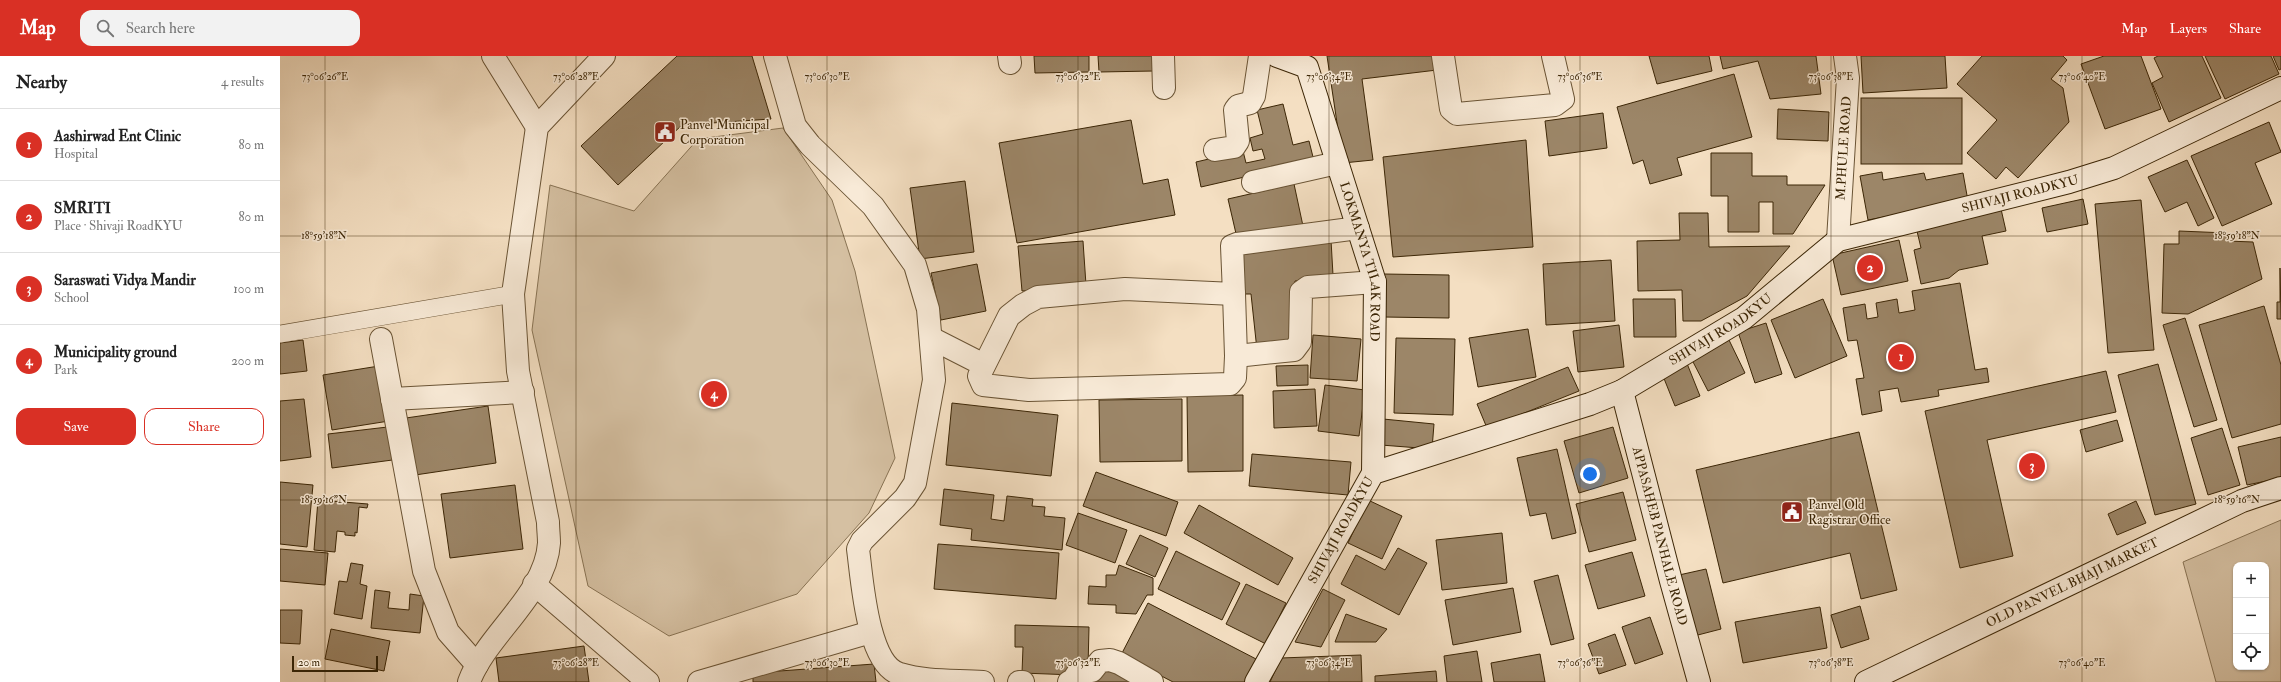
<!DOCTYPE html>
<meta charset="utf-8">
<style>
:root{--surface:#fff;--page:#f2f2f2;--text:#222;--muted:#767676;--line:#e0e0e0;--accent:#d93025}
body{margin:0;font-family:"IM FELL Double Pica",serif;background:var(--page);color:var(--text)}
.controls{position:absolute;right:12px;bottom:12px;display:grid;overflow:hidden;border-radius:8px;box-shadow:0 1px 3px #0004}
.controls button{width:36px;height:36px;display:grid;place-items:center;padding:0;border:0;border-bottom:1px solid var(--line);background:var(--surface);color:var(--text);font:20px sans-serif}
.scale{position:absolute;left:12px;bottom:10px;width:86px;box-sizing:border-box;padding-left:4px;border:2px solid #3c2606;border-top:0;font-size:11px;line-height:14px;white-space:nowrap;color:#3c2606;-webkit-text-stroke:3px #f8ead7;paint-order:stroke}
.you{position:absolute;left:1310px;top:418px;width:14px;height:14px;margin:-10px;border:3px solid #fff;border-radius:50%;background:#1a73e8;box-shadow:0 0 0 6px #1a73e833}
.badge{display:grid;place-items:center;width:26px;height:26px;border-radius:50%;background:var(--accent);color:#fff;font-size:13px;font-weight:700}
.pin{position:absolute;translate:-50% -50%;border:2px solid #fff;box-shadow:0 1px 4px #0006}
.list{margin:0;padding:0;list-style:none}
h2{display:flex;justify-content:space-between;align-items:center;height:52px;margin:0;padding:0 16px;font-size:17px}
h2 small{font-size:13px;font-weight:400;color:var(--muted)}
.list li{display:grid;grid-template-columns:26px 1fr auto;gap:12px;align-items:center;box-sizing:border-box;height:72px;padding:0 16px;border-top:1px solid var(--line)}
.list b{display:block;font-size:15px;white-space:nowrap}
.list p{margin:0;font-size:13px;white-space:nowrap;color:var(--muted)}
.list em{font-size:13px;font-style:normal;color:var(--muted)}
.actions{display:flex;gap:8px;padding:12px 16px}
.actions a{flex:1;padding:9px 0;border:1px solid var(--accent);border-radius:12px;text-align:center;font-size:14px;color:var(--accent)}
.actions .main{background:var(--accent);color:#fff}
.icon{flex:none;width:22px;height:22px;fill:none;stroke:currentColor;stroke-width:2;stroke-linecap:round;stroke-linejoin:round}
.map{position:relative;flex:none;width:2001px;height:626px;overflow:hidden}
header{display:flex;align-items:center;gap:24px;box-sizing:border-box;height:56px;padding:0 20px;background:var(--accent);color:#fff}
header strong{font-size:19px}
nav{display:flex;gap:22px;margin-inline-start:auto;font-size:14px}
.search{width:280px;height:36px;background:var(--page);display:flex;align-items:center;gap:10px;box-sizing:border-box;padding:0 14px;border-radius:12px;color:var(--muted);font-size:15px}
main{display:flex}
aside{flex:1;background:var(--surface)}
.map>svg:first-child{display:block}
</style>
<header>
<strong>Map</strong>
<div class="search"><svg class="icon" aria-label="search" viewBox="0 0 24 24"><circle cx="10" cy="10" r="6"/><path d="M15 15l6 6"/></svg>Search here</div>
<nav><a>Map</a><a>Layers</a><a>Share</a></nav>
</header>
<main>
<aside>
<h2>Nearby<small>4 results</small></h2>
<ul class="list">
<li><span class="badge">1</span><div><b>Aashirwad Ent Clinic</b><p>Hospital</p></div><em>80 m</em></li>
<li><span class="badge">2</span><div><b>SMRITI</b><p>Place · Shivaji RoadKYU</p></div><em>80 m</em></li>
<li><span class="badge">3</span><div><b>Saraswati Vidya Mandir</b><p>School</p></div><em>100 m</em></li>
<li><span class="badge">4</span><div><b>Municipality ground</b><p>Park</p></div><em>200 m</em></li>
</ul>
<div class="actions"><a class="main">Save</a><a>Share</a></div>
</aside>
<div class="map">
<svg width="2001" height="626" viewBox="0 0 2001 626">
<rect width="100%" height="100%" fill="#f4dfc2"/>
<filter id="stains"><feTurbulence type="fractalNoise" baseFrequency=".005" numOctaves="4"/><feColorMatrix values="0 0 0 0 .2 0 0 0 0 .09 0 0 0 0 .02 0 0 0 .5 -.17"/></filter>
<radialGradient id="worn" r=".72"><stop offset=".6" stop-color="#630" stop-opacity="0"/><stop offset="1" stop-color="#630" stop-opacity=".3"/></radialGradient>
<!-- green -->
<g fill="#d5c0a2" stroke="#887354" fill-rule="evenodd">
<path d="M503 72 552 144 575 215 615 402 589 457 517 538 389 580 308 530 252 274 270 129 354 155 418 83Z"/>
<path d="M2001 464V626H1936L1903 506ZM1956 509H1986V611H1956Z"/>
</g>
<!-- building -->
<g fill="#9c8668" stroke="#3c2606">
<path d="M397 0H472L491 63 402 69 338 129 301 90Z"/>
<path d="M754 0H809V16L755 17Z"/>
<path d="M818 0H874V15L819 16Z"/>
<path d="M1047 0H1154L1157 14 1082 23 1093 104 1063 107Z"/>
<path d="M1369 0H1429L1432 15 1377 28Z"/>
<path d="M1440 0H1536L1541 38 1490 43 1478 5 1443 13Z"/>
<path d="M1581 0H1665L1667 32 1583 37Z"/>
<path d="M1702 0H1783L1787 4 1771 23 1783 32 1789 66 1738 122 1726 111 1716 123 1687 97 1717 64 1677 28Z"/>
<path d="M1824 0H1861L1881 53 1825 73 1801 8Z"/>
<path d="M1878 0H1922L1941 42 1889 66 1872 27 1883 21 1874 2Z"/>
<path d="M1925 0H1991L1999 18 1945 43Z"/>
<path d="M1993 0H2001V13L1999 14Z"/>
<path d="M1454 18 1472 81 1397 102 1402 119 1370 128 1363 104 1353 108 1337 51Z"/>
<rect x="1581" y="42" width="101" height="66"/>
<path d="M1003 48 1013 89 1029 85 1034 105 921 131 916 106 963 95 966 107 985 103 982 93 973 95 970 82 983 78 977 54Z"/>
<path d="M1498 53 1549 56 1548 85 1497 83Z"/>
<path d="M1323 57 1327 92 1269 100 1265 65Z"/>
<path d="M851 64 863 128 888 123 895 159 737 187 719 87Z"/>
<path d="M1989 66 2001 96 1975 107 1992 148 1942 170 1911 100Z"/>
<path d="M1246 84 1253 191 1113 201 1103 101Z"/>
<path d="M1431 97H1472V120H1507V129H1545L1513 178H1493V146H1479V176H1448V140H1431Z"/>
<path d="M1907 104 1934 162 1918 170 1907 146 1885 156 1868 121Z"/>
<path d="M1602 116 1603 124 1644 117 1646 124 1683 117 1688 145 1588 164 1580 120Z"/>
<path d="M685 125 694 196 640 203 630 132Z"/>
<path d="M1014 128 1023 170 957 182 948 143Z"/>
<path d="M1803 143 1808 168 1767 176 1762 152Z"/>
<path d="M1861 144 1874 294 1828 297 1815 148Z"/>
<path d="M1721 153 1726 175 1702 180 1708 208 1679 214 1669 222 1641 228 1634 194 1641 192 1636 171Z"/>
<path d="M1399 157H1428L1429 191 1510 190 1467 240 1421 265H1403L1402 234 1358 235 1357 185 1400 184Z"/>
<path d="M1899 175 1947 177V185L1973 186 1982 223 1908 258 1882 257 1884 188H1899Z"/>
<path d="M1051 184 1053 219 1015 225 1014 283 977 294 971 238H962L954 200Z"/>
<path d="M1619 184 1628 225 1561 239 1552 199Z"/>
<path d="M803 185 806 229 742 235 738 190Z"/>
<path d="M1331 204 1335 265 1266 269 1263 208Z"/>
<path d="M697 208 706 255 661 264 651 217Z"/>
<path d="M2000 212 2001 263H1997V246H2000Z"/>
<path d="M1104 218 1169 219V262L1104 261Z"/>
<path d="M1680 227 1695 314 1707 312 1709 326 1658 334 1659 340 1621 346 1618 332 1599 335 1602 355 1582 359 1576 323 1584 322 1577 284 1568 285 1563 252 1585 248 1587 263 1598 261 1596 247 1617 243 1619 257 1635 254 1632 235Z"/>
<path d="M1353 243H1395L1396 281H1354Z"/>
<path d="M1543 243 1567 300 1515 322 1491 264Z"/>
<path d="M1984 250 2001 309V368L1952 382 1919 269Z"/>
<path d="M1905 262 1937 364 1914 371 1883 269Z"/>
<path d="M1486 267 1502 318 1475 327 1458 276Z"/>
<path d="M1339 269 1344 311 1298 316 1293 275Z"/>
<path d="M1248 273 1256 321 1198 331 1189 282Z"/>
<path d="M1033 279 1081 283 1077 325 1030 322Z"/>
<path d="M1116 282 1175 283 1173 359 1114 357Z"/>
<path d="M23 284 27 315 0 318V287Z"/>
<path d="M1449 284 1465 317 1428 335 1411 302Z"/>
<path d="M1406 305 1420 340 1395 350 1381 315Z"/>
<path d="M1878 308 1916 448 1875 459 1838 319Z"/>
<path d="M1028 309V329L997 330 996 310Z"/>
<path d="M99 310 109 365 52 374 43 319Z"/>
<path d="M1288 311 1299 335 1207 372 1197 348Z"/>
<path d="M1826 315 1836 356 1707 384 1733 500 1680 512 1645 355Z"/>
<path d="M1045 329 1085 334 1079 380 1038 375Z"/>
<path d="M1035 333 1037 370 994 372 993 335Z"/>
<path d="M963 339V415L908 416 907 340Z"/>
<path d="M24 343 31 401 0 405V345Z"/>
<path d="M902 343V405L820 406 819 344Z"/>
<path d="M672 347 778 359 771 420 666 409Z"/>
<path d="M208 350 216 407 135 419 126 362Z"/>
<path d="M1103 363 1154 368 1152 393 1101 389Z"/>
<path d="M1837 364 1843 385 1806 396 1800 374Z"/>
<path d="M116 370 120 403 52 412 48 378Z"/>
<path d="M1333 371 1348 422 1299 437 1284 385Z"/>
<path d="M1942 372 1960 429 1928 439 1911 382Z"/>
<path d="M1579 376 1617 534 1581 543 1570 497 1443 527 1416 414Z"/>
<path d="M2001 381V422L1967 429 1958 391Z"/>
<path d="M1277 393 1296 477 1272 483 1266 457 1250 460 1237 402Z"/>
<path d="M972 398 1071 406 1068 439 969 430Z"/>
<path d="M816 416 898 446 886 480 803 450Z"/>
<path d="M0 426 33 429 27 491 0 488Z"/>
<path d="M235 429 243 493 170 502 161 438Z"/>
<path d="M664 433 714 439 711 463 724 465 727 440 753 443 752 450 765 451 764 460 785 462 782 494 691 484 692 473 660 469Z"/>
<path d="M1343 436 1356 484 1309 496 1296 448Z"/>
<path d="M38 444 88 448 87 452 79 451 77 477 75 476V480L65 479V476L57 475 55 496 34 494Z"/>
<path d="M1088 444 1122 460 1102 503 1068 487Z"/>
<path d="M1856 445 1866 467 1837 479 1828 458Z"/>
<path d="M919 449 1013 502 998 529 904 477Z"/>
<path d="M798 457 847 474 835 507 786 489Z"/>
<path d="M1222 477 1227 527 1162 534 1156 484Z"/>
<path d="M860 479 888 492 875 521 846 508Z"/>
<path d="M658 488 779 497 776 543 654 533Z"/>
<path d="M1118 492 1147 507 1119 559 1061 528 1076 499 1105 514Z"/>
<path d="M0 493 48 497 45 529 0 525Z"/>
<path d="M896 495 960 527 942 564 878 533Z"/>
<path d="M1352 496 1365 540 1318 553 1305 509Z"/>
<path d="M71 507 83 509 80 528 87 530 82 563 54 558 59 525 67 526Z"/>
<path d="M839 509 873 522V539H867L856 558 836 557V549L808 548 809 530 826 531V519H836Z"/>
<path d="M1426 513 1441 573 1414 580 1399 519Z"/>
<path d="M1278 519 1294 583 1271 589 1254 525Z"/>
<path d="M966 528 1006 547 986 588 946 568Z"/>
<path d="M1233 532 1241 576 1173 589 1165 544Z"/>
<path d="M1043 533 1065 544 1041 591 1015 586Z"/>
<path d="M95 534 110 536 108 552 129 554 130 538 144 540 140 577 91 572Z"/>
<path d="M868 547 978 604 967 626H893L841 599Z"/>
<path d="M1580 550 1589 583 1561 592 1551 559Z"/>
<path d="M1540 551 1547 592 1463 607 1455 566Z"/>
<path d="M0 554H22L20 588 0 587Z"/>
<path d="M1066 558 1107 573 1096 586H1055Z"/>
<path d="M1370 561 1383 598 1355 608 1342 571Z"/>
<path d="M735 569 809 571 808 612 794 619 742 617 743 591H735Z"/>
<path d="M51 573 110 585 104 615 45 603Z"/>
<path d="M1335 578 1346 609 1319 618 1308 588Z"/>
<path d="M304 590 309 626H219L216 602Z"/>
<path d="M1197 595 1202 626H1167L1164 600Z"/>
<path d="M1260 598 1265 626H1214L1211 607Z"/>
<path d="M1081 599 1082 626H990L1001 602Z"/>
<path d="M594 608 596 626H473V617Z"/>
<path d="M824 609 853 626H796Z"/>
<path d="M1156 615 1157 626H1095V620Z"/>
</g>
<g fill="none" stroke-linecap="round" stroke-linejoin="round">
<!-- lane casing -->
<g stroke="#6a5435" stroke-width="18">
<path id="lane" d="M0 278 233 238"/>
</g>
<!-- street casing -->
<g stroke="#6a5435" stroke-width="24">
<g id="street">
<path d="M213 0 257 71"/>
<path d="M495 0 515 70 530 89 593 150 635 209 648 253 654 324 635 427 625 442 582 485 578 493C582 522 587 609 620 618 646 626 676 624 703 626"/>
<path d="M729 0 730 7"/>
<path d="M883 0 884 32"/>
<path d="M1163 0 1171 53 1177 58 1275 49 1283 43 1273 0"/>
<path d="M935 94 954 91 958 85 955 54 958 50 970 47 974 40 980 0"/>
<path d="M973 126 1057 107"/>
<path d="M1078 172 957 188 952 190 954 238 845 233 758 241 743 249 729 260 699 320 703 329 749 334 950 328 955 322 956 300 1014 294 1020 286 1021 236 1028 231 1095 226"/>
<path id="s1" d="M1558 184 1568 22 1565 0"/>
<path d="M954 238 956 300"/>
<path d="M651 282 704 309"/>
<path d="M101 283 144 515 168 576 197 609"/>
<path d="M112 343 243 336"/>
<path d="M254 528 368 626"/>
<path d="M189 626C206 579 266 539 269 487 269 480 268 473 268 466L238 315 233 238 257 71 324 0"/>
<path d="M419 626 591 576"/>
<path d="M739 626H743"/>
<path d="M789 626 793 624 799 615H812L820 605 830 604 839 607 872 626"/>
</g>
</g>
<!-- secondary casing -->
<g stroke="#3c2606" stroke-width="24">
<g id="secondary">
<path id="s2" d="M997 0 1027 11 1095 226 1093 417"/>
<path id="s3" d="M1342 335 1391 525 1419 626"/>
<path id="s4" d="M976 626 1093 417 1310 348 1342 335 1464 262 1558 184 1789 126 1834 112 2001 32"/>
<path id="s5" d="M1586 626 1962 445 2001 432"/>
</g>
</g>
<!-- lane -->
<use href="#lane" stroke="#f8ead7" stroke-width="17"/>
<!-- street -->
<use href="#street" stroke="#f8ead7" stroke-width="22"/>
<!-- secondary -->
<use href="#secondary" stroke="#f8ead7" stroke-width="22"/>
</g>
<!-- ticks -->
<path fill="none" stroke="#3c2606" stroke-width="1" stroke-opacity="0.45" d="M45 0V626M296 0V626M547 0V626M798 0V626M1049 0V626M1300 0V626M1551 0V626M1802 0V626M0 180H2001M0 444H2001"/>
<!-- icons -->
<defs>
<g id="civic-square" transform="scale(1.15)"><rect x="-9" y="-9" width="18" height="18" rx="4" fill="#8f2418" stroke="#f8ead7"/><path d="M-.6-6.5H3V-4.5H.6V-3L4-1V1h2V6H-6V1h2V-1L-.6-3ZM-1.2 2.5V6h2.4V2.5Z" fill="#fff"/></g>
</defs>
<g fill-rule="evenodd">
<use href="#civic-square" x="385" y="76"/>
<use href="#civic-square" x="1512" y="456"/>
</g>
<g text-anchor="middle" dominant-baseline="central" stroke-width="3" stroke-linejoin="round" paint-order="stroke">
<!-- poi labels -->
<g font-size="13" fill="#3c2606" stroke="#f8ead7" text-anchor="start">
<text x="400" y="69">Panvel Municipal<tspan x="400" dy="15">Corporation</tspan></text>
<text x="1528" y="449">Panvel Old<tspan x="1528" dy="15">Ragistrar Office</tspan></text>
</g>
<!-- street labels -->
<g font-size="13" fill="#3c2606" stroke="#f8ead7">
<text stroke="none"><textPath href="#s1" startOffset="92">M.PHULE ROAD</textPath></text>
<text stroke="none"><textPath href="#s4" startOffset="954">SHIVAJI ROADKYU</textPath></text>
<text stroke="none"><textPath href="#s2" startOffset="235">LOKMANYA TILAK ROAD</textPath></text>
<text stroke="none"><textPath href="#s4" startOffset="618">SHIVAJI ROADKYU</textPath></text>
<text stroke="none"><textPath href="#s4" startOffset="174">SHIVAJI ROADKYU</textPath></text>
<text stroke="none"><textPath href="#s3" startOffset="150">APPASAHEB PANHALE ROAD</textPath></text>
<text stroke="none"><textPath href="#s5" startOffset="229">OLD PANVEL BHAJI MARKET</textPath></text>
</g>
</g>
<g font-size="10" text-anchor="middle" fill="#3c2606" stroke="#f8ead7" stroke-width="3" stroke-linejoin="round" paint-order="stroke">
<text x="45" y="24">73°06'26"E</text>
<text x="296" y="24">73°06'28"E</text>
<text x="547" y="24">73°06'30"E</text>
<text x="798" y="24">73°06'32"E</text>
<text x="1049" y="24">73°06'34"E</text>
<text x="1300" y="24">73°06'36"E</text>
<text x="1551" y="24">73°06'38"E</text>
<text x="1802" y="24">73°06'40"E</text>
<text x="44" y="183">18°59'18"N</text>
<text x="1957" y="183">18°59'18"N</text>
<text x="44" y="447">18°59'16"N</text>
<text x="1957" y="447">18°59'16"N</text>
<text x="296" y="610">73°06'28"E</text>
<text x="547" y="610">73°06'30"E</text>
<text x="798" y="610">73°06'32"E</text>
<text x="1049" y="610">73°06'34"E</text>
<text x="1300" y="610">73°06'36"E</text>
<text x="1551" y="610">73°06'38"E</text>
<text x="1802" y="610">73°06'40"E</text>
</g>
<rect width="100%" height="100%" filter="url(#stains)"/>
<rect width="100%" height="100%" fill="url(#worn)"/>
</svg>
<div class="controls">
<button>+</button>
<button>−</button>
<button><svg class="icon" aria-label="locate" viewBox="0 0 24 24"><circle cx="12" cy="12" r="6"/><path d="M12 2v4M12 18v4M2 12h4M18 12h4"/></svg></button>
</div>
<div class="scale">20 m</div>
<div class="you"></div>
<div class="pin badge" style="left:1621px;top:301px">1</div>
<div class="pin badge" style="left:1590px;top:212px">2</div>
<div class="pin badge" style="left:1752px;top:410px">3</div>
<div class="pin badge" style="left:434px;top:338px">4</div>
</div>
</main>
